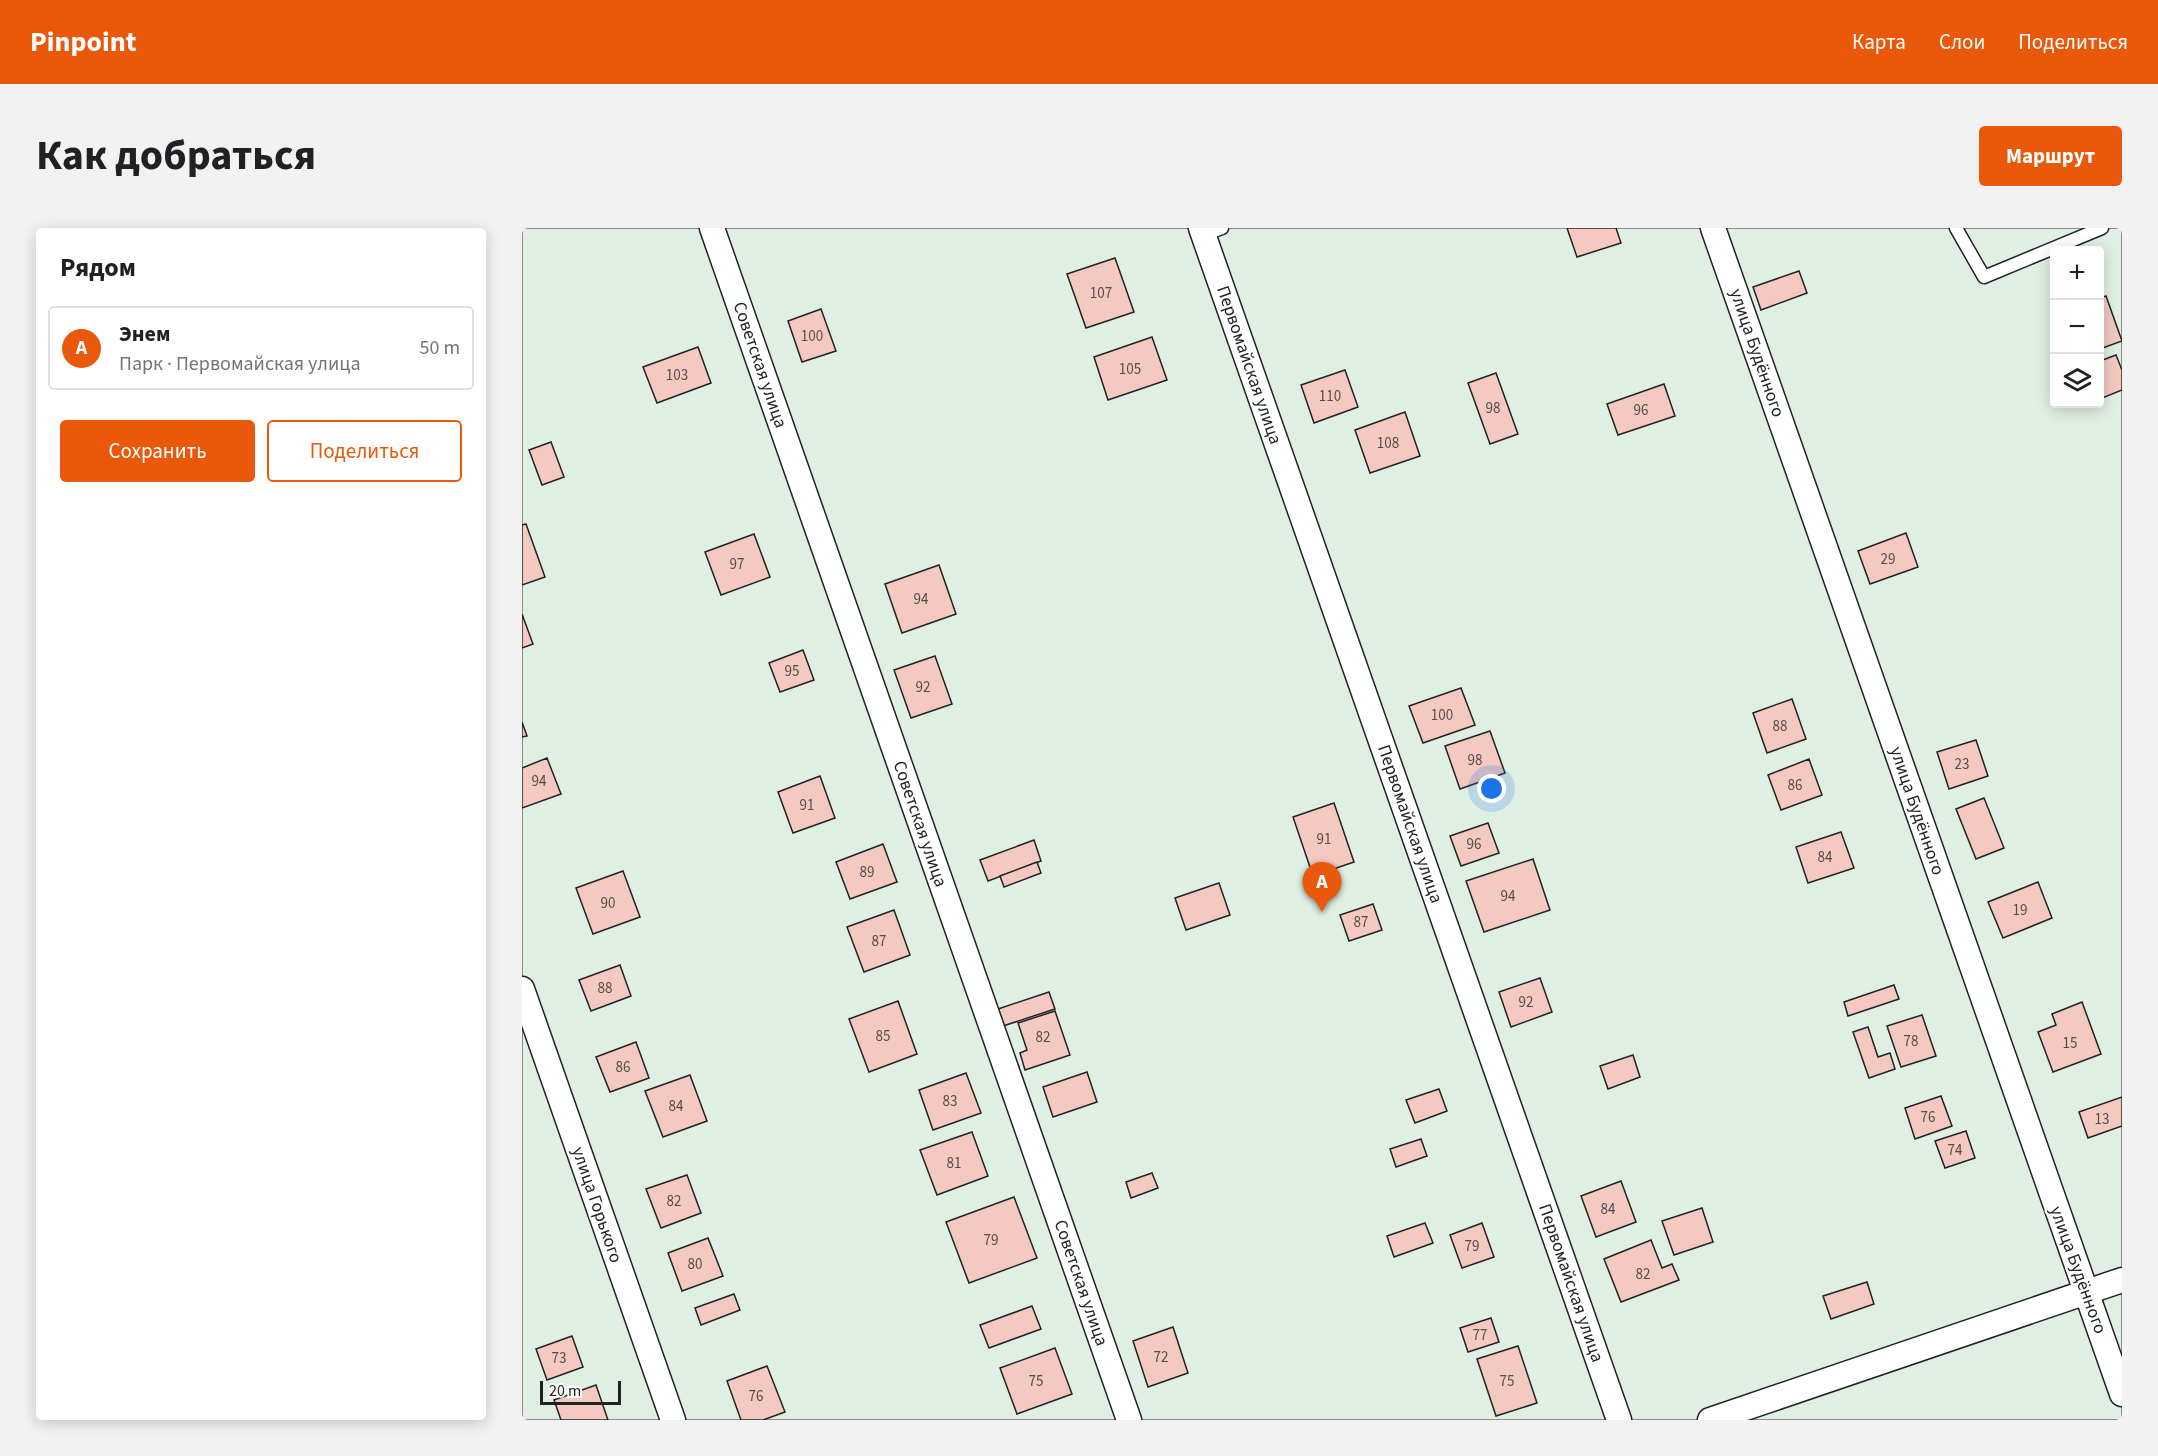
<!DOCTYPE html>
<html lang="ru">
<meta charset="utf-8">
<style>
:root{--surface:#fff;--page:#f2f2f2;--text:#202124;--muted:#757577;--line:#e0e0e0;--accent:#ea580c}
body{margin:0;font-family:"Source Sans 3",sans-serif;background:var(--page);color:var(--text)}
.controls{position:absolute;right:18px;top:18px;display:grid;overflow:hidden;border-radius:6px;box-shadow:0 3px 15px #0003}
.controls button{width:54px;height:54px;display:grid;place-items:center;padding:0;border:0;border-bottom:2px solid var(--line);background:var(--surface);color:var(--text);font:30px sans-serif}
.scale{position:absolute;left:18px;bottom:15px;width:81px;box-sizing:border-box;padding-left:6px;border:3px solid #222;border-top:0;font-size:16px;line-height:21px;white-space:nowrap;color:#222;-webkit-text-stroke:4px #fff;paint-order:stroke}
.you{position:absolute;left:970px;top:561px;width:21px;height:21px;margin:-15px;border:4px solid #fff;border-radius:50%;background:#1a73e8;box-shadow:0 0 0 9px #1a73e833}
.badge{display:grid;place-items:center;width:39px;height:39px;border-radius:50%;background:var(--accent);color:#fff;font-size:20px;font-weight:700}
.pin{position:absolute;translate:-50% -50px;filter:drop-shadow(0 2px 3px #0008)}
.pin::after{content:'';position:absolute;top:32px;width:21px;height:18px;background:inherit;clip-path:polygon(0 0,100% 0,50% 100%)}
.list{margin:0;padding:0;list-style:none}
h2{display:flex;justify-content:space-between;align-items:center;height:78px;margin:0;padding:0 24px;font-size:26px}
h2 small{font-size:20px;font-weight:400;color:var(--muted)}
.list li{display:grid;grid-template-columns:39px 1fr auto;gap:18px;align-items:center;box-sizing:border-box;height:84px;margin:0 12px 12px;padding:0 12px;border:2px solid var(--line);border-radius:6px}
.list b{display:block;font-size:22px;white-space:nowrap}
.list p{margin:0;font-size:20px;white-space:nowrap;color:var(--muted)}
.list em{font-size:20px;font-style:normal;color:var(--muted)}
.actions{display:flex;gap:12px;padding:18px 24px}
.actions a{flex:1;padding:14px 0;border:2px solid var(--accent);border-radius:6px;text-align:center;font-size:21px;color:var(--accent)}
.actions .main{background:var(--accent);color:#fff}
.icon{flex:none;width:33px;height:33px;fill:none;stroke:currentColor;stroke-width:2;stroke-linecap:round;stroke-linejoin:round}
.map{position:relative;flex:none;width:1600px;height:1192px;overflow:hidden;border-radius:6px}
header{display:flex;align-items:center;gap:36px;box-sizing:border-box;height:84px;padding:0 30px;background:var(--accent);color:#fff}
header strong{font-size:28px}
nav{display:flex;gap:33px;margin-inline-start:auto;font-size:21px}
.intro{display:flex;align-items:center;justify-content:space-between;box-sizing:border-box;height:144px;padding:0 36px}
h1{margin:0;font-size:42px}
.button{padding:15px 27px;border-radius:6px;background:var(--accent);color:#fff;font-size:21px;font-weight:700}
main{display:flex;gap:36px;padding:0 36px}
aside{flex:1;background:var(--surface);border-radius:6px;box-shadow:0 3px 15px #0003}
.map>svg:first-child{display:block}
</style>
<header>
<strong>Pinpoint</strong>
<nav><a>Карта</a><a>Слои</a><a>Поделиться</a></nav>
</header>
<div class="intro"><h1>Как добраться</h1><a class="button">Маршрут</a></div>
<main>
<aside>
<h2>Рядом<small></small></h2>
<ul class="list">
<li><span class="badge">A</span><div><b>Энем</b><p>Парк · Первомайская улица</p></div><em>50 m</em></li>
</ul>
<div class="actions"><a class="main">Сохранить</a><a>Поделиться</a></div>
</aside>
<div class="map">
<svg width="1600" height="1192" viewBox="0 0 1600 1192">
<rect width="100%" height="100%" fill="#fff"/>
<!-- garden -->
<path fill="#e0efe3" stroke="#6f6f6f" stroke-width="1.5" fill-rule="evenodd" d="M0 0H1600V1192H0ZM1532 22H1578V176H1532Z"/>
<!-- building -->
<g fill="#f3c9c0" stroke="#222" stroke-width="1.5">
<path d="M1045 0H1094L1099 15 1055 29Z"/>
<path d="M593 30 612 84 564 100 545 46Z"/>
<path d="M1277 43 1285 65 1239 82 1231 59Z"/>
<path d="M1584 68 1600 113 1578 121V70Z"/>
<path d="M299 81 314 123 280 134 266 93Z"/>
<path d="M630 109 645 152 586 172 572 129Z"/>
<path d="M176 119 189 155 135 175 121 139Z"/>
<path d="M1594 127 1600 142V162L1578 171V133Z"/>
<path d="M823 142 836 179 792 195 779 157Z"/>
<path d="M974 145 996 206 968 216 946 155Z"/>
<path d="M1142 156 1153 188 1096 207 1085 176Z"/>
<path d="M883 184 898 228 848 245 833 202Z"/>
<path d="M29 214 42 249 20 257 7 222Z"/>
<path d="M4 296 23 349 0 357V297Z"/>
<path d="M1384 305 1396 339 1348 356 1336 323Z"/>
<path d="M232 306 248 349 199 367 183 324Z"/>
<path d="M417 337 434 386 380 405 363 356Z"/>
<path d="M0 386 11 416 0 420Z"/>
<path d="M281 422 292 452 258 464 247 435Z"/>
<path d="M413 428 430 476 389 490 372 442Z"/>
<path d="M939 460 953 497 901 515 887 478Z"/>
<path d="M1270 471 1284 511 1245 525 1231 485Z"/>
<path d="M0 494 5 508 0 509Z"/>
<path d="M968 503 983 545 938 561 923 518Z"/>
<path d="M1454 512 1466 548 1427 561 1415 524Z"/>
<path d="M25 530 39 566 0 580V540Z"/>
<path d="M1287 531 1300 567 1259 582 1246 547Z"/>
<path d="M298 548 313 590 271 605 256 564Z"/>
<path d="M1462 570 1482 620 1454 631 1434 581Z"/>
<path d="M812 575 832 634 791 648 771 589Z"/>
<path d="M966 595 977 625 939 638 928 608Z"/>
<path d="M1319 604 1332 640 1286 655 1274 619Z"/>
<path d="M512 612 519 633 466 653 458 632Z"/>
<path d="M361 616 375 654 328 671 314 634Z"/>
<path d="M1011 631 1028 682 962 704 944 653Z"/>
<path d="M515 634 519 645 482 659 478 648Z"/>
<path d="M101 643 118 689 71 706 54 660Z"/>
<path d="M1516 654 1530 690 1481 710 1466 674Z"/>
<path d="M697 655 708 687 664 702 653 670Z"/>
<path d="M851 676 860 702 827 713 818 687Z"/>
<path d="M372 682 388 727 342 744 325 699Z"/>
<path d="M98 737 109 768 69 783 57 752Z"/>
<path d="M1018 750 1030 784 989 799 977 764Z"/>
<path d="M1372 757 1377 771 1326 788 1322 774Z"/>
<path d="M527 764 533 781 478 799 473 782Z"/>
<path d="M376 773 395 826 347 844 327 791Z"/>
<path d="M1560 774 1579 826 1531 844 1516 804 1534 797 1530 786Z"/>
<path d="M533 783 548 827 503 842 498 825 505 822 496 795Z"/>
<path d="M1400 787 1414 828 1379 839 1365 798Z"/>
<path d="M1346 799 1356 829 1368 825 1373 841 1347 850 1331 804Z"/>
<path d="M114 814 127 850 88 864 74 829Z"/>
<path d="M1111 827 1118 849 1086 861 1078 838Z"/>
<path d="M565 844 575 874 531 889 521 859Z"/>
<path d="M444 845 459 885 411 902 397 862Z"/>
<path d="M168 847 185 893 141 909 123 863Z"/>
<path d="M917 861 925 883 893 895 884 872Z"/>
<path d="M1419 868 1430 898 1393 911 1383 880Z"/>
<path d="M1600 869V898L1566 910 1557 884Z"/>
<path d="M1444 903 1453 930 1423 940 1413 913Z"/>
<path d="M450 904 466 948 415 967 398 922Z"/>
<path d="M899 911 905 928 874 939 868 921Z"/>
<path d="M630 945 636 960 609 970 604 954Z"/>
<path d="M165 947 179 985 139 1000 124 961Z"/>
<path d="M1099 953 1114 994 1074 1009 1059 968Z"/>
<path d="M492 969 515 1030 447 1055 424 994Z"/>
<path d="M1180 980 1191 1014 1152 1027 1140 993Z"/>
<path d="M903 995 911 1015 872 1029 865 1008Z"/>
<path d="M960 995 972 1029 940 1040 928 1007Z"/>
<path d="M186 1010 201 1048 160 1063 146 1025Z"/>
<path d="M1129 1012 1140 1040 1150 1036 1157 1052 1099 1074 1082 1031Z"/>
<path d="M1345 1054 1352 1076 1309 1091 1301 1068Z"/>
<path d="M212 1066 218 1082 179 1097 173 1080Z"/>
<path d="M510 1078 519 1101 467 1120 458 1097Z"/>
<path d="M969 1090 977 1114 946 1124 938 1100Z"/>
<path d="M651 1099 666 1145 626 1159 611 1113Z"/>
<path d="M50 1108 61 1139 25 1152 14 1121Z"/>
<path d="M996 1118 1015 1175 974 1188 955 1131Z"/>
<path d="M533 1120 550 1166 495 1186 478 1140Z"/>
<path d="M245 1138 263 1184 241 1192H219L205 1153Z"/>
<path d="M74 1157 86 1192H39L32 1172Z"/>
</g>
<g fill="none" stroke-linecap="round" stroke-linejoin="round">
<!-- lane casing -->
<g stroke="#222" stroke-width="15">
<g id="lane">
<path d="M1434 0 1462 49 1580 0"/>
<path d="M681 7 700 0"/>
</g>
</g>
<!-- street casing -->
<g stroke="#222" stroke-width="27">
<g id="street">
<path d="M190 0 607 1192"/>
<path d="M679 0 1097 1192"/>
<path d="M1191 0 1600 1166"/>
<path d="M0 761 151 1192"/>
<path d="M1188 1192 1600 1052"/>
</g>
</g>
<!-- lane -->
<use href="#lane" stroke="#fff" stroke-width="12"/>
<!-- street -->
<use href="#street" stroke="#fff" stroke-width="24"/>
</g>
<g text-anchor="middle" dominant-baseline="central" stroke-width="4.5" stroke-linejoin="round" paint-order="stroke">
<!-- number labels -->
<g font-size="15" fill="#564c4a">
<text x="579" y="65">107</text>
<text x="290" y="108">100</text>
<text x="608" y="141">105</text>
<text x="155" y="147">103</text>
<text x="808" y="168">110</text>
<text x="971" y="180">98</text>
<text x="1119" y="182">96</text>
<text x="866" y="215">108</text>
<text x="1366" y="331">29</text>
<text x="215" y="336">97</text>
<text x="399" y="371">94</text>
<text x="270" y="443">95</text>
<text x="401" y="459">92</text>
<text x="920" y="487">100</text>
<text x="1258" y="498">88</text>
<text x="953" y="532">98</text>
<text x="1440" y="536">23</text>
<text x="17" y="553">94</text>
<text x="1273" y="557">86</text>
<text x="285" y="577">91</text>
<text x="802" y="611">91</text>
<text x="952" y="616">96</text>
<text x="1303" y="629">84</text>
<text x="345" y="644">89</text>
<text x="986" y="668">94</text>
<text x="86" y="675">90</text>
<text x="1498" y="682">19</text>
<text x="839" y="694">87</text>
<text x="357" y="713">87</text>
<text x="83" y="760">88</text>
<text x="1004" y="774">92</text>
<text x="361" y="808">85</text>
<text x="521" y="809">82</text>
<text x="1389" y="813">78</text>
<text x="1548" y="815">15</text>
<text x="101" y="839">86</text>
<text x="428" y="873">83</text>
<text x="154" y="878">84</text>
<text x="1406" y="889">76</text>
<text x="1580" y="891">13</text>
<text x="1433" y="922">74</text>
<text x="432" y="935">81</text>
<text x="152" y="973">82</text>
<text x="1086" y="981">84</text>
<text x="469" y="1012">79</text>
<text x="950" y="1018">79</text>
<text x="173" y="1036">80</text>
<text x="1121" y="1046">82</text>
<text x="958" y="1107">77</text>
<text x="639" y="1129">72</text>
<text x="37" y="1130">73</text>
<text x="514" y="1153">75</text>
<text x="985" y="1153">75</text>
<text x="234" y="1168">76</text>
</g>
<!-- street labels -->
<g font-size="18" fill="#222" stroke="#fff">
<text transform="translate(1235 125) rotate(71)">улица Будённого</text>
<text transform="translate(238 137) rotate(71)">Советская улица</text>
<text transform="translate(727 137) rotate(71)">Первомайская улица</text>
<text transform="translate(1395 583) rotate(71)">улица Будённого</text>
<text transform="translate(398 596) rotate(71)">Советская улица</text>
<text transform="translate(888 596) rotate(71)">Первомайская улица</text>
<text transform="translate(75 977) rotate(71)">улица Горького</text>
<text transform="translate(1556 1042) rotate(70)">улица Будённого</text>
<text transform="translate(559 1055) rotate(71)">Советская улица</text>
<text transform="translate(1049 1055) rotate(71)">Первомайская улица</text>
</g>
</g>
</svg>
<div class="controls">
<button>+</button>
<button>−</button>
<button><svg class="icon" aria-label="layers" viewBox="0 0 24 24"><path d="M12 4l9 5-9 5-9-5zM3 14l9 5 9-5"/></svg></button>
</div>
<div class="scale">20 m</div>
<div class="you"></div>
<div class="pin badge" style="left:800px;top:684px">A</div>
</div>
</main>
